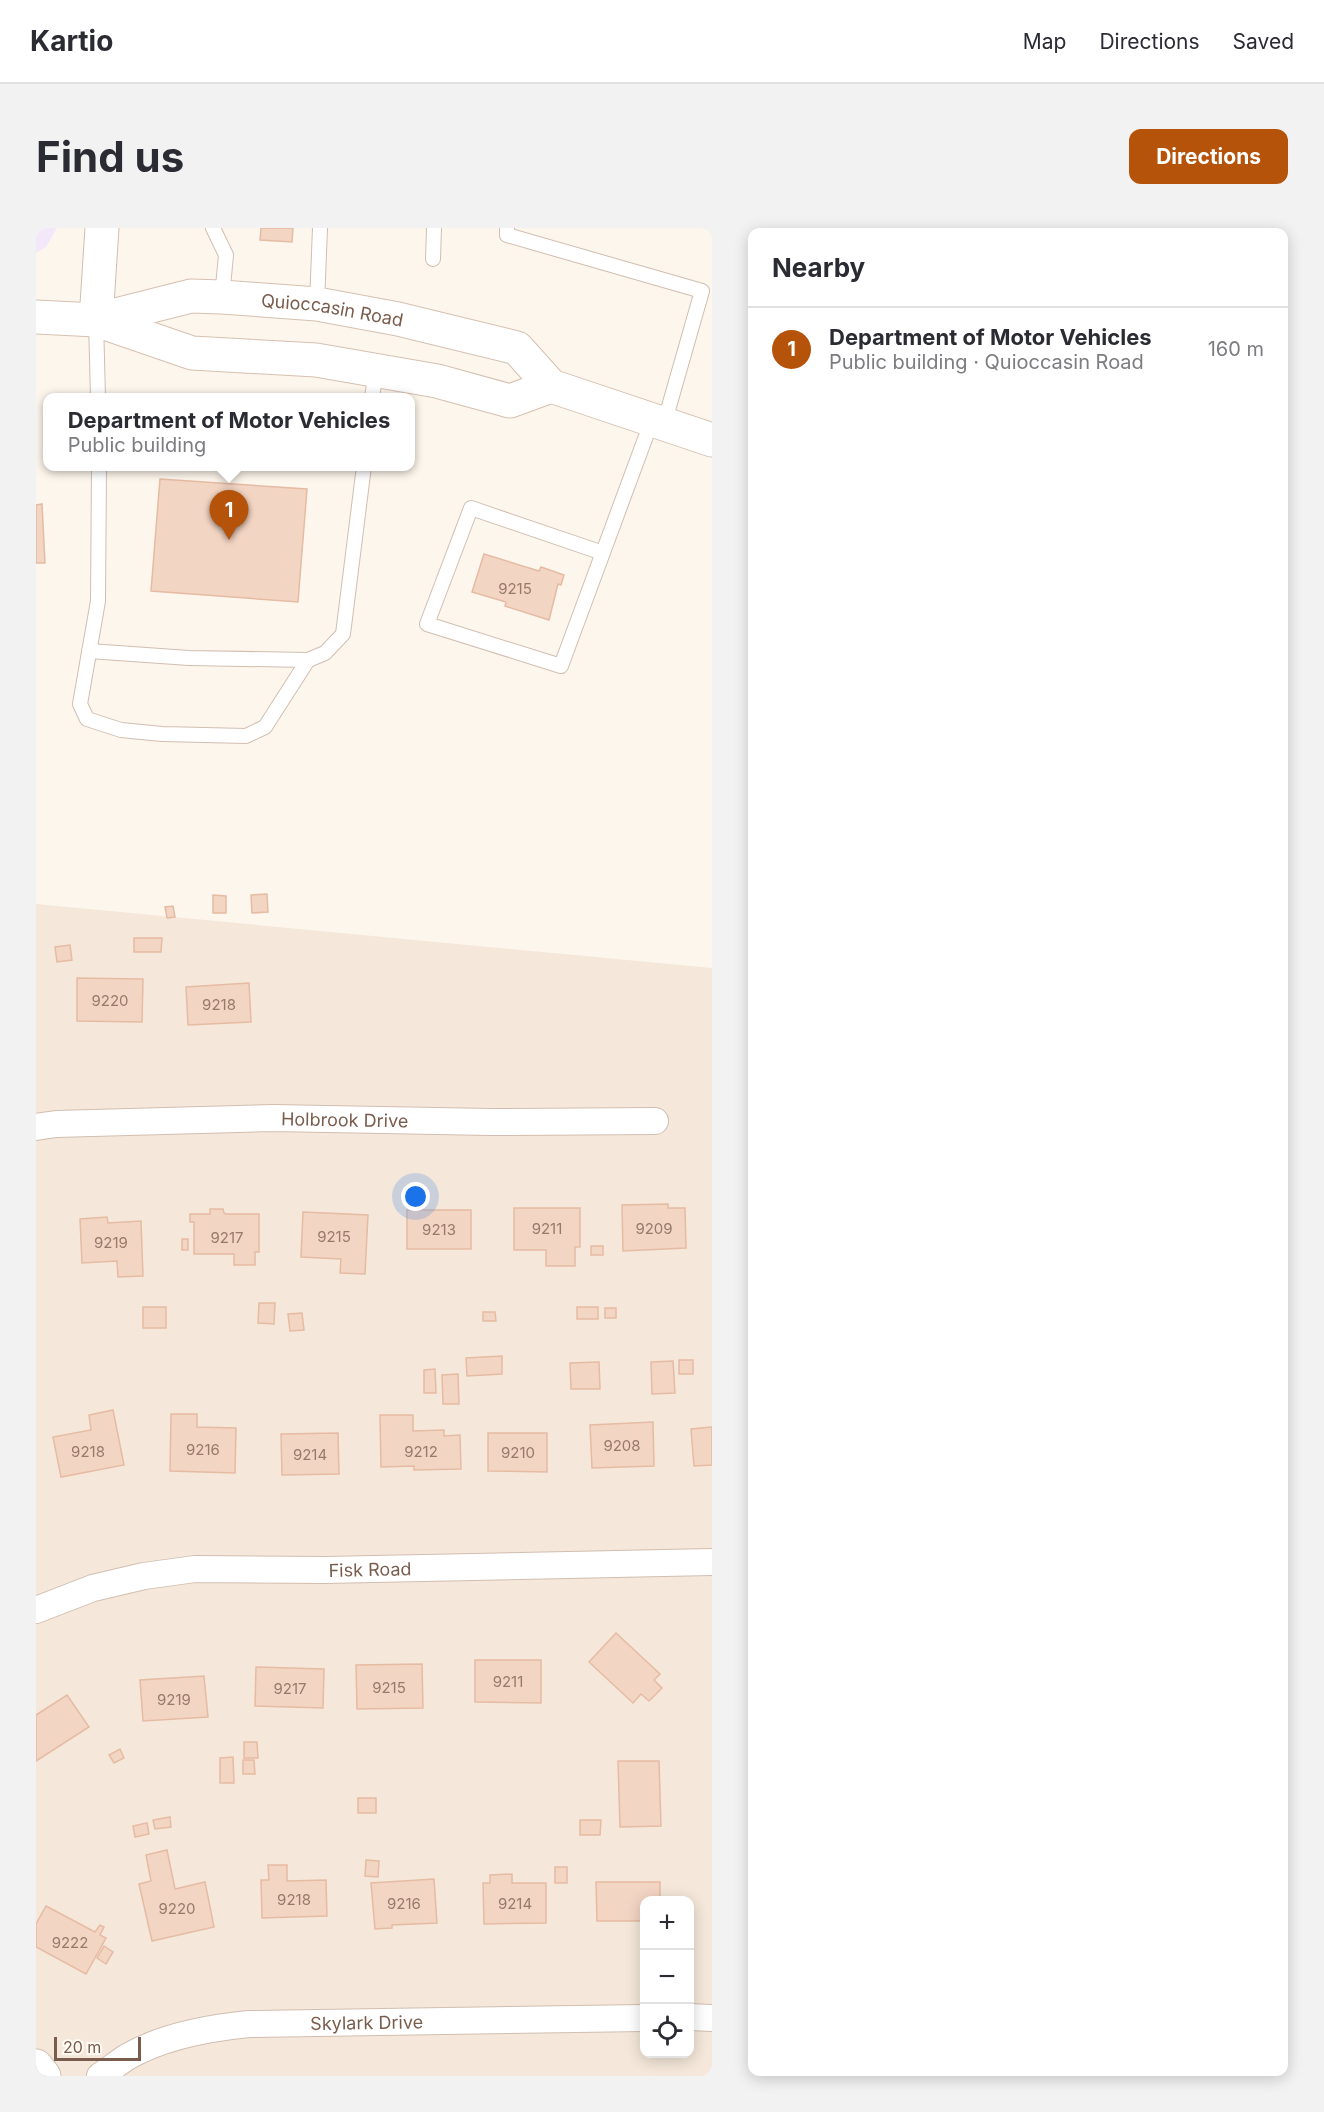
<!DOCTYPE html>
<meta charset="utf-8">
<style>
:root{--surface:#fff;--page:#f2f2f3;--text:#2b2b33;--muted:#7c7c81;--line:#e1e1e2;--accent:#b45309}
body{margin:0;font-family:Inter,sans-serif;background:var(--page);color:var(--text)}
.controls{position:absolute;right:18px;bottom:18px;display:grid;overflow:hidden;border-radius:12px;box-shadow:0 3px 15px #0003}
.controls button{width:54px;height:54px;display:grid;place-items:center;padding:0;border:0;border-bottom:2px solid var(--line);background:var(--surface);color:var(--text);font:30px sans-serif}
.scale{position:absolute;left:18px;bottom:15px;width:87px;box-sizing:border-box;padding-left:6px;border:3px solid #7a5c4d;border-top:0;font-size:16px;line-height:21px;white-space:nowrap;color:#7a5c4d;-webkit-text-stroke:4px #fffaf3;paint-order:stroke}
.you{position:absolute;left:380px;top:969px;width:21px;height:21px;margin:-15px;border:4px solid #fff;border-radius:50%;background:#1a73e8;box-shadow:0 0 0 9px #1a73e833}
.badge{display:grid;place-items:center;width:39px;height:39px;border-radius:50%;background:var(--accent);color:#fff;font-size:20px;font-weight:700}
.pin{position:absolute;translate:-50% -50px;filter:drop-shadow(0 2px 3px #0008)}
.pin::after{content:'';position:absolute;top:32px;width:21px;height:18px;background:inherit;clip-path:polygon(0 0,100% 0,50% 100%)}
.popup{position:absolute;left:7px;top:165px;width:372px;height:78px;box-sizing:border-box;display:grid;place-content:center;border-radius:12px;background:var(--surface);filter:drop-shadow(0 2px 4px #0005);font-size:20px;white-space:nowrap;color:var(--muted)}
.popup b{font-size:22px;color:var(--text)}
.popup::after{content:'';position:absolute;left:50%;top:100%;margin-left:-12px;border:12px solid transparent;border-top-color:var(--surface)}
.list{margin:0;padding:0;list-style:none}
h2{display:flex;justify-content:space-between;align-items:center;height:78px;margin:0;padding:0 24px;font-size:26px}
h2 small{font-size:20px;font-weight:400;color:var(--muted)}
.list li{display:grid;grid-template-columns:39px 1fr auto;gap:18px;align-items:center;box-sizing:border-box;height:84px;padding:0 24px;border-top:2px solid var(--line)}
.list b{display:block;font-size:22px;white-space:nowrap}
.list p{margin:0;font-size:20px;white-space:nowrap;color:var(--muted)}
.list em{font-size:20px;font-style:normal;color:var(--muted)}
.icon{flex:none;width:33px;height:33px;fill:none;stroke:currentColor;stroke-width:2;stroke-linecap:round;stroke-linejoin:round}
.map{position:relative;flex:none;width:676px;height:1848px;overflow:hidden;border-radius:12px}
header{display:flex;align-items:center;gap:36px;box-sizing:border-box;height:84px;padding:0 30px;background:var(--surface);border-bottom:2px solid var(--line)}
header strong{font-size:28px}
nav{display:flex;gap:33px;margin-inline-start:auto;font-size:21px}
.intro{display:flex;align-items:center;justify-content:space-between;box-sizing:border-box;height:144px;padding:0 36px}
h1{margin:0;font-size:42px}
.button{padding:15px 27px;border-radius:12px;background:var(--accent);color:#fff;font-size:21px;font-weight:700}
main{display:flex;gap:36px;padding:0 36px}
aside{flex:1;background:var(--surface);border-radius:12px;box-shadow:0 3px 15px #0003}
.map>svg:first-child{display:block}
</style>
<header>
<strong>Kartio</strong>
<nav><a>Map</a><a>Directions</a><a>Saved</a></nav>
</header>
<div class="intro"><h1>Find us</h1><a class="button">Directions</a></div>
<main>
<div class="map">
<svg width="676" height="1848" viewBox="0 0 676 1848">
<rect width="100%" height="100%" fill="#fdf6ec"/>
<!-- residential -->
<path fill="#f5e8da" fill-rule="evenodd" d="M0 676 676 740V1848H0ZM608 1672H654V1826H608Z"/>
<!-- education -->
<path fill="#f3e8fa" d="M0 0H21L10 19 0 25Z"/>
<!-- building -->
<g fill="#f3d5c3" stroke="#e6bba3" stroke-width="1.5">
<path d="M225 0H257L256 14 224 12Z"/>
<path d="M124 251 271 261 262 374 115 363Z"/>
<path d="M6 276 9 335H0V277Z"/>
<path d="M448 326 503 343 505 339 528 347 525 357 522 356 513 392 469 378 470 374 436 364Z"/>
<path d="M231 666 232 684 216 685 215 667Z"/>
<path d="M177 667 190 668V685H177Z"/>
<path d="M137 678 139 689 131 690 129 679Z"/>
<path d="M98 710H126L125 724H98Z"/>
<path d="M34 717 36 732 21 734 19 719Z"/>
<path d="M41 750 107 751 106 794 41 793Z"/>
<path d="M213 755 215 794 152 797 150 759Z"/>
<path d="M632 976V980H649L650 1020 587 1023 586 977Z"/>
<path d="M478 980H544V1019H539V1038H510V1022H478Z"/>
<path d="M174 981H187L188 985 190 986H223V1024H219V1037H198V1026H158V994H154V986H174Z"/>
<rect x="371" y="982" width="64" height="39"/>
<path d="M267 984 332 987 329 1046 304 1045 305 1031 265 1029Z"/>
<path d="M71 989 72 995 105 993 107 1048 82 1049 81 1033 46 1035 44 991Z"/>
<rect x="146" y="1011" width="6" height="11"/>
<rect x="555" y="1018" width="12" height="9"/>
<path d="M223 1075H239L238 1096 222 1095Z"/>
<rect x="107" y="1079" width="23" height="21"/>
<rect x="541" y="1079" width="21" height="12"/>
<rect x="569" y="1080" width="11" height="10"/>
<path d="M447 1084H459L460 1093H447Z"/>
<path d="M266 1085 268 1102 254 1103 252 1086Z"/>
<path d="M466 1128V1146L431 1148 430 1130Z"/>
<rect x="643" y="1132" width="14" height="14"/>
<path d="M637 1133 639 1165 616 1166 615 1134Z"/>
<path d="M563 1134 564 1161H535L534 1135Z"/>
<path d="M399 1141 400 1165H388V1142Z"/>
<path d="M422 1146 423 1176H407L406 1147Z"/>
<path d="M77 1182 88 1237 25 1249 17 1209 55 1202 53 1187Z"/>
<path d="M135 1186H161V1199L200 1200 199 1245 134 1243Z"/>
<path d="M344 1187H377V1203L408 1202V1208L424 1207 425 1241 378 1242V1238L345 1239Z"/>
<path d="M617 1194 618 1238 556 1240 554 1197Z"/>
<path d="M676 1199V1237L658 1238 655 1201Z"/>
<path d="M302 1205 303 1246 246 1247 245 1206Z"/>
<path d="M452 1205H511V1244L452 1243Z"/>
<path d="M580 1405 624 1446 618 1452 626 1460 613 1473 605 1466 597 1475 553 1434Z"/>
<path d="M439 1432H505V1475L439 1474Z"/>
<path d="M386 1436 387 1480 321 1481 320 1437Z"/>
<path d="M220 1439 288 1441 287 1480 219 1478Z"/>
<path d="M168 1448 172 1489 107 1493 104 1452Z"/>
<path d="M31 1467 53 1499 0 1533V1487Z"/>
<path d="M208 1514H221L222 1530H208Z"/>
<path d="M84 1521 88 1530 78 1535 73 1527Z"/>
<path d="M197 1529 198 1555H184V1530Z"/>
<path d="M207 1532H218L219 1546H207Z"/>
<path d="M582 1533H623L625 1598 584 1599Z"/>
<rect x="322" y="1570" width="18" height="15"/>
<path d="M134 1589 135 1599 119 1601 117 1592Z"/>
<path d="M544 1592H565L564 1607H544Z"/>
<path d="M111 1595 113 1606 99 1609 97 1598Z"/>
<path d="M131 1622 139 1661 169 1654 178 1699 116 1713 103 1656 115 1653 110 1627Z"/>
<path d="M330 1632 343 1633 342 1649 329 1648Z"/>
<path d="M232 1637H251V1653L290 1652 291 1688 226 1690 225 1652H233Z"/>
<rect x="519" y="1639" width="12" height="16"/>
<path d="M476 1646V1655H510V1695L448 1696 447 1655H454V1647Z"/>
<path d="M398 1651 401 1695 356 1697V1700L339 1701 335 1655Z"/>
<path d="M560 1654H624V1672H608V1693H561Z"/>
<path d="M10 1678 59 1704 64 1697 68 1699 64 1707 70 1710 50 1746 0 1719V1696Z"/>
<path d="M68 1718 77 1724 70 1736 61 1730Z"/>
</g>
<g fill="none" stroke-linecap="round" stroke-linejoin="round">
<!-- service casing -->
<g stroke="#d1beb0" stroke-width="16">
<g id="service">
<path d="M177 0 190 27 186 69"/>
<path d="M471 0V7L666 63 628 196"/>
<path d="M397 31 398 0"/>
<path d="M281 76 284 0"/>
<path d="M60 92 62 170"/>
<path d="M336 170 340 142"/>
<path d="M63 238 62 373 44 476 51 491 85 502 126 506 210 508 229 499 272 432"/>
<path d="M567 325 435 280 391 396 525 438 616 192"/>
<path d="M53 423 153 430 272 432 289 425 307 406 328 238"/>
</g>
</g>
<!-- minor casing -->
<g stroke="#d1beb0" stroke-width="28">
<g id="minor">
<path id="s1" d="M0 899 20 896 236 890 455 894 619 893"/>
<path id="s2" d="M0 1382 57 1360 108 1348 159 1341 289 1342 676 1334"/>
<path d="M654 1789 676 1790"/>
<path id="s3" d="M64 1848C73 1842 82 1835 91 1829 127 1808 172 1800 213 1796L608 1790"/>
</g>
</g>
<!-- tertiary casing -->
<g stroke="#d1beb0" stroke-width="35">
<g id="tertiary">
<path d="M60 92 66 0"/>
<path d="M0 1838 8 1848"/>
</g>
</g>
<!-- secondary casing -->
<g stroke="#d6c0b0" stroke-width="35">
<g id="secondary">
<path d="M0 89 60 92 156 125 280 132 401 153 474 173 515 158"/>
<path id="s4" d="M60 92 155 68 186 69 281 76 362 91 481 120 515 158 676 212"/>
</g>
</g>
<!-- service -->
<use href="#service" stroke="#fff" stroke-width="14"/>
<!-- minor -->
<use href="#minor" stroke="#fff" stroke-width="26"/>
<!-- tertiary -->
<use href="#tertiary" stroke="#fff" stroke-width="33"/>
<!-- secondary -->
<use href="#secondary" stroke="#fff" stroke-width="33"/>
</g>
<g text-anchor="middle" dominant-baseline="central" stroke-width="6" stroke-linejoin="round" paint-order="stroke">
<!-- number labels -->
<g font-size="15" fill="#987a6a">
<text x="479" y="360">9215</text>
<text x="74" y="772">9220</text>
<text x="183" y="776">9218</text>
<text x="511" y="1000">9211</text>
<text x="618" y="1000">9209</text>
<text x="403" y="1001">9213</text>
<text x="298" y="1008">9215</text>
<text x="191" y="1009">9217</text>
<text x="75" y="1014">9219</text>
<text x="586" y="1217">9208</text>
<text x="167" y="1221">9216</text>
<text x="52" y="1223">9218</text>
<text x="385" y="1223">9212</text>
<text x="482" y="1224">9210</text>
<text x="274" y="1226">9214</text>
<text x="472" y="1453">9211</text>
<text x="353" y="1459">9215</text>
<text x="254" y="1460">9217</text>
<text x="138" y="1471">9219</text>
<text x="258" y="1671">9218</text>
<text x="368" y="1675">9216</text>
<text x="479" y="1675">9214</text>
<text x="141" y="1680">9220</text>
<text x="34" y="1714">9222</text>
</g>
<!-- street labels -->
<g font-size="18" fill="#7a5c4d" stroke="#fffaf3">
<text stroke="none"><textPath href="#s4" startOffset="240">Quioccasin Road</textPath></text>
<text stroke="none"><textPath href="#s1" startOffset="309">Holbrook Drive</textPath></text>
<text stroke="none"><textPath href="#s2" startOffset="340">Fisk Road</textPath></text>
<text stroke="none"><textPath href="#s3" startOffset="278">Skylark Drive</textPath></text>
</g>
</g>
</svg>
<div class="controls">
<button>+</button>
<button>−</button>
<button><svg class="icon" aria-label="locate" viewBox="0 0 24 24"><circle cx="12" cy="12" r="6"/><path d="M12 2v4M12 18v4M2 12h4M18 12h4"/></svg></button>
</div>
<div class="scale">20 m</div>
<div class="you"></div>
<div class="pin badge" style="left:193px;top:312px">1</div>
<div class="popup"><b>Department of Motor Vehicles</b>Public building</div>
</div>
<aside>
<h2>Nearby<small></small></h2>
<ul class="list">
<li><span class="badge">1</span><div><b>Department of Motor Vehicles</b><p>Public building · Quioccasin Road</p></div><em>160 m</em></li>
</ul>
</aside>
</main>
